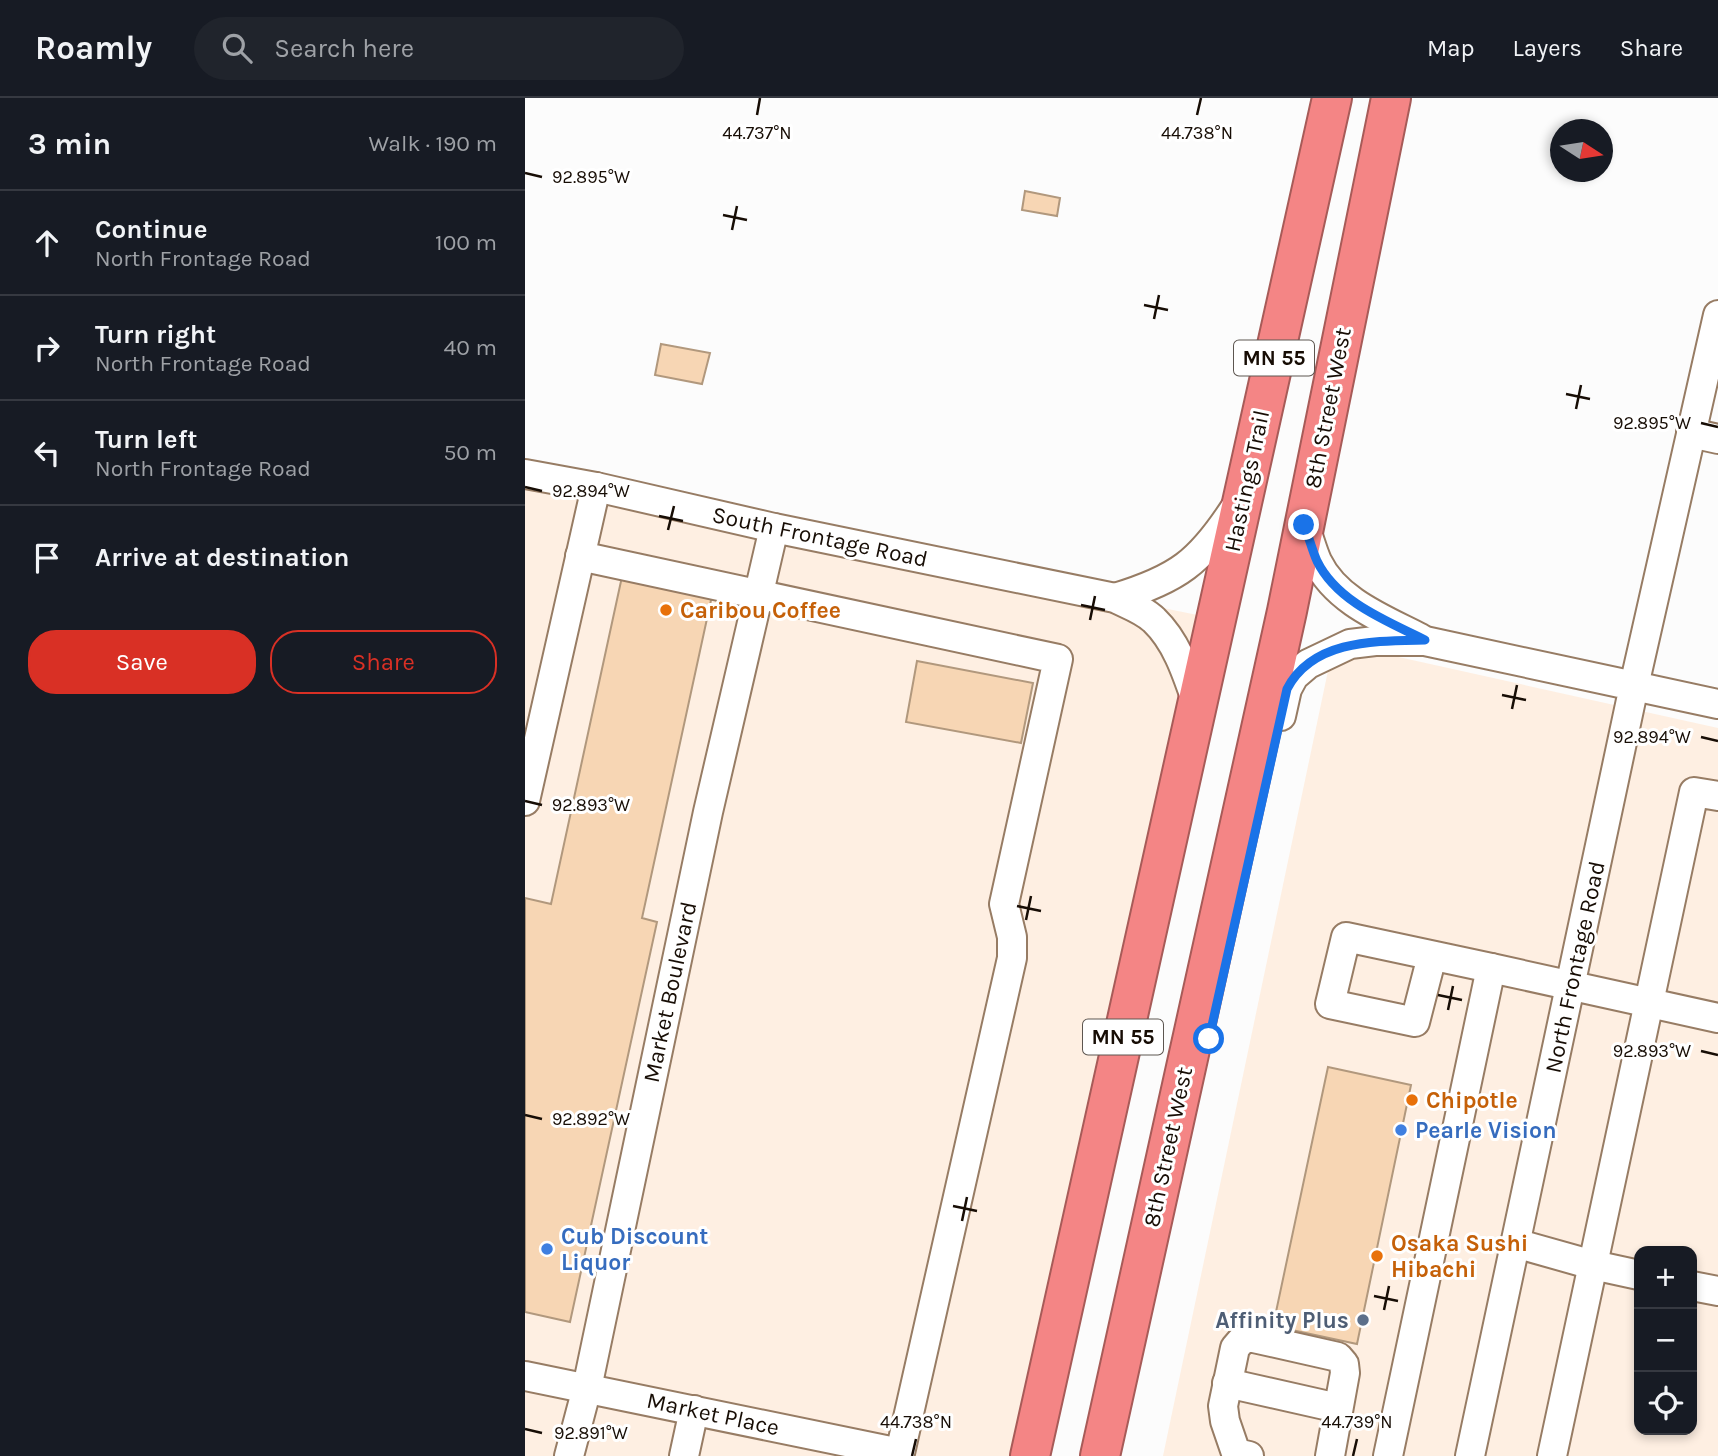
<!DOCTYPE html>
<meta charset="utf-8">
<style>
:root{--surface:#171b24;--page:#20242c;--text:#f1f3f6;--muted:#9ea1a6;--line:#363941;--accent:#d93025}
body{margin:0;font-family:Karla,sans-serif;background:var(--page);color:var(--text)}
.controls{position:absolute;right:21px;bottom:21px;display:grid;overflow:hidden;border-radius:14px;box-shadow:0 4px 10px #0003}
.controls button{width:63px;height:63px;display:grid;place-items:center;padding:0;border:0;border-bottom:2px solid var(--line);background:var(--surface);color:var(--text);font:35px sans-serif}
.compass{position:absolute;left:1025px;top:21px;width:63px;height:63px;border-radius:50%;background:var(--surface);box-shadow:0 4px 10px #0003;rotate:102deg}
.stop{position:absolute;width:21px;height:21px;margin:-16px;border:5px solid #1a73e8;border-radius:50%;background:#fff}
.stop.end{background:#1a73e8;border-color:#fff;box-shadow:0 2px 7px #0008}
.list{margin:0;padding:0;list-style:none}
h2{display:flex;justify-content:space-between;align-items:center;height:91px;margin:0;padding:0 28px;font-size:30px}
h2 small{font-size:23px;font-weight:400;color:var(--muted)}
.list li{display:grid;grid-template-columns:46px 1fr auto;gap:21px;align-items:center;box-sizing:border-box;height:105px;padding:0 28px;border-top:2px solid var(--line)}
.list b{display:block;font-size:26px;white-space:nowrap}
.list p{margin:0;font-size:23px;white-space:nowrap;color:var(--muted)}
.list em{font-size:23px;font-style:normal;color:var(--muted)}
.actions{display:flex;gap:14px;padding:21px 28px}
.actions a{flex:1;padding:16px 0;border:2px solid var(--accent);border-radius:28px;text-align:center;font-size:24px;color:var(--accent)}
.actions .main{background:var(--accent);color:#fff}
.icon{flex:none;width:38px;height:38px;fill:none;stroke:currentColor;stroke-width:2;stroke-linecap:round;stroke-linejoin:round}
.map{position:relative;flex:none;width:1193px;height:1358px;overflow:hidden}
header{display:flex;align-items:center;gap:42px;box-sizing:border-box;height:98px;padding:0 35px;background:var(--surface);border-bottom:2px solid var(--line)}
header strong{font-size:33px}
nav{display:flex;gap:38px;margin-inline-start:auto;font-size:24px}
.search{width:490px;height:63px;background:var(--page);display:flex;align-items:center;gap:18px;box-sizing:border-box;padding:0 24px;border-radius:38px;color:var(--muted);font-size:26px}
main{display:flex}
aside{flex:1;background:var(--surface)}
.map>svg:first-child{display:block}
</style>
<header>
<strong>Roamly</strong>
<div class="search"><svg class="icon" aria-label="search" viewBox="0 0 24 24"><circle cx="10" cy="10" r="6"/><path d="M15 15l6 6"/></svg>Search here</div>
<nav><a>Map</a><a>Layers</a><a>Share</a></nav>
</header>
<main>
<aside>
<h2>3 min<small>Walk · 190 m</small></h2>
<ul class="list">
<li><svg class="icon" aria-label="ahead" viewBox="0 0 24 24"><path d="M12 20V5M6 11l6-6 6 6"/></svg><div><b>Continue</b><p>North Frontage Road</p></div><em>100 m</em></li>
<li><svg class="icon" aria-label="right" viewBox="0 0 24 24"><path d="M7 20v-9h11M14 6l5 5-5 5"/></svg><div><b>Turn right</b><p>North Frontage Road</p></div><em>40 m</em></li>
<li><svg class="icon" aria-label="left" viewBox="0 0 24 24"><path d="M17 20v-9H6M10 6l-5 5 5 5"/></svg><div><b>Turn left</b><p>North Frontage Road</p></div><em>50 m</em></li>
<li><svg class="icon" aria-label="arrive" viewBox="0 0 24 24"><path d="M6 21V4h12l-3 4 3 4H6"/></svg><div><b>Arrive at destination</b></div></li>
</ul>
<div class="actions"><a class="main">Save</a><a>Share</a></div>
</aside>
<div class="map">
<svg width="1193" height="1358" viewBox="0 0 1193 1358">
<rect width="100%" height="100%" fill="#fcfcfc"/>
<!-- built -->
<g fill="#feefe2" fill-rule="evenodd">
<path d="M0 380 692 521 505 1358H0Z"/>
<path d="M851 554 1193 630V1358H638L804 568ZM1114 1153H1167V1332H1114Z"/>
</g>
<!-- building -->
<g fill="#f7d6b4" stroke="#b1987d" stroke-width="2">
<path d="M500 93 535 100 532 118 497 112Z"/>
<path d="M136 246 185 255 177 286 130 277Z"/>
<path d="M98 474 188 493 117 820 132 824 45 1224 0 1214V800L26 806Z"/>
<path d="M392 563 508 585 496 645 381 624Z"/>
<path d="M803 969 886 987 832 1246 748 1228Z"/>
</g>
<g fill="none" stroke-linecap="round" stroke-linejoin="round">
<!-- minor casing -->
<g stroke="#977c64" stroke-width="32">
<g id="minor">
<path d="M1193 217 1109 588 1193 606"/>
<path d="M1166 335 1193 341"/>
<path d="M0 376 71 389 249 430 590 500C602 506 619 512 629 522 652 544 662 576 672 605"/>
<path d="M779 427C784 439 787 452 792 463 811 503 858 521 895 540"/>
<path d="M590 500C653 481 675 464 710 410"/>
<path d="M756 618 762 591 769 578 783 566 825 546 850 543H900L1109 588 945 1358"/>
<path d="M0 703 71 389"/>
<path d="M907 858 890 924 805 906 821 839 966 870"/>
<path d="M990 1145 1068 1167 1114 1177"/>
<path d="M1167 1188 1193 1193"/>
<path d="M0 1278 375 1355 487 860V839L479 806 533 561 55 458"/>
<path d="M702 1285 813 1310"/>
<path d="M44 1358 62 1290 183 714 249 430"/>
<path d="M159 1358 169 1312"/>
<path d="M724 1358 711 1355 700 1323 698 1308 710 1250 716 1243 724 1239 813 1259 819 1266 820 1275 805 1358"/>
<path d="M863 1358 966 870 1193 920"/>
<path d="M1027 1358 1169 694 1193 698"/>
</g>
</g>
<!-- highway casing -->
<g stroke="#a75b58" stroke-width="42">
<g id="highway">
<path d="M505 1358 807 0"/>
<path d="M575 1358 762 513 866 0"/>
</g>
</g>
<!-- minor -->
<use href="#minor" stroke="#fff" stroke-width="28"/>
<!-- highway -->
<use href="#highway" stroke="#f48585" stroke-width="38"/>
</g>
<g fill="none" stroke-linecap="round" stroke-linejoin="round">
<!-- route -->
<path stroke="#1a73e8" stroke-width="9" d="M684 941 762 591C788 541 852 543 900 542 862 523 812 504 792 463 787 452 784 439 779 427"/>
</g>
<!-- ticks -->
<path fill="none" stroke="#170d05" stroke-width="2.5" d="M232 17 235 0M672 17 676 0M0 75 17 79M198 117 222 122M207 132 212 108M619 207 643 212M629 221 634 197M1041 296 1065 301M1051 311 1056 287M1176 325 1193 329M0 389 17 393M134 418 158 423M143 432 149 408M556 507 580 512M565 522 570 498M977 597 1001 602M987 611 992 587M1176 639 1193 643M0 703 17 707M492 808 516 813M501 822 506 798M913 897 937 902M923 912 928 888M1176 953 1193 957M0 1017 17 1021M428 1108 452 1113M437 1123 442 1099M849 1198 873 1203M859 1212 864 1188M0 1331 17 1335M387 1358 391 1341M828 1358 832 1341"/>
<!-- markers -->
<g fill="#e8710a" stroke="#fff" stroke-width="2.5">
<circle cx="141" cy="512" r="7"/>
<circle cx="887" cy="1002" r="7"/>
<circle cx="852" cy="1158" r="7"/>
</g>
<g fill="#3f7fe0" stroke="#fff" stroke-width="2.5">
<circle cx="876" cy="1032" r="7"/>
<circle cx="22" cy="1151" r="7"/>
</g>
<circle fill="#5c6f8a" stroke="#fff" stroke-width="2.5" cx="838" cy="1222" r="7"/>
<g text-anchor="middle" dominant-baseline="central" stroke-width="6" stroke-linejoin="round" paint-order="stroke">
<!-- shield labels -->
<g fill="#fff" stroke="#5d5650" stroke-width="2">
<rect x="709" y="242.5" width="80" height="35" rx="5"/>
<rect x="558" y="921.5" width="80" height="35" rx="5"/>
</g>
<g font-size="21" font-weight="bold" fill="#170d05">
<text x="749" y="260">MN 55</text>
<text x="598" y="939">MN 55</text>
</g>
<!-- street labels -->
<g font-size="23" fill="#170d05" stroke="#fff">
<text transform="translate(803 310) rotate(-79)">8th Street West</text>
<text transform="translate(722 383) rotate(-78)">Hastings Trail</text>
<text transform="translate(295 439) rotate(12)">South Frontage Road</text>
<text transform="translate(1050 869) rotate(-78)">North Frontage Road</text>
<text transform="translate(145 894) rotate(-78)">Market Boulevard</text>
<text transform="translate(643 1049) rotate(-78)">8th Street West</text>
<text transform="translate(188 1316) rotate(12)">Market Place</text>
</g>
<!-- food labels -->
<g font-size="23" font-weight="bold" fill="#c56008" stroke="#fff" text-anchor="start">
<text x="155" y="512">Caribou Coffee</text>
<text x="901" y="1002">Chipotle</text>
<text x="866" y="1145">Osaka Sushi<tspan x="866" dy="26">Hibachi</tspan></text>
</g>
<!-- shop labels -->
<g font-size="23" font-weight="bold" fill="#366cbe" stroke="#fff" text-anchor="start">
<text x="890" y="1032">Pearle Vision</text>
<text x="36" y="1138">Cub Discount<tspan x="36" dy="26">Liquor</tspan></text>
</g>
<!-- service labels -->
<g font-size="23" font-weight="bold" fill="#4e5e75" stroke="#fff" text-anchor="end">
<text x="824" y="1222">Affinity Plus</text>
</g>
</g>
<g font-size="18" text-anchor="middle" fill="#170d05" stroke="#fff" stroke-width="6" stroke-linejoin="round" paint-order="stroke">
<text x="232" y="41">44.737°N</text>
<text x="672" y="41">44.738°N</text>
<text x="66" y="85">92.895°W</text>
<text x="1127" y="331">92.895°W</text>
<text x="66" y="399">92.894°W</text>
<text x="1127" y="645">92.894°W</text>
<text x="66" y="713">92.893°W</text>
<text x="1127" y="959">92.893°W</text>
<text x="66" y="1027">92.892°W</text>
<text x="391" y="1330">44.738°N</text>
<text x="832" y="1330">44.739°N</text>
<text x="66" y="1341">92.891°W</text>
</g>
</svg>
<div class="controls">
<button>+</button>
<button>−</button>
<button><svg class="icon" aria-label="locate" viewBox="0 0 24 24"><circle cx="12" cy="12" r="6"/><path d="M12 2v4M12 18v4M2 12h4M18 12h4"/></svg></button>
</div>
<svg class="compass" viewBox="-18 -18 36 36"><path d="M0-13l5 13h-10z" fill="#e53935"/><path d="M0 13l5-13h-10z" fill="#9ea1a6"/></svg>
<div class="stop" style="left:684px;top:941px"></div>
<div class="stop end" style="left:779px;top:427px"></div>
</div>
</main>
